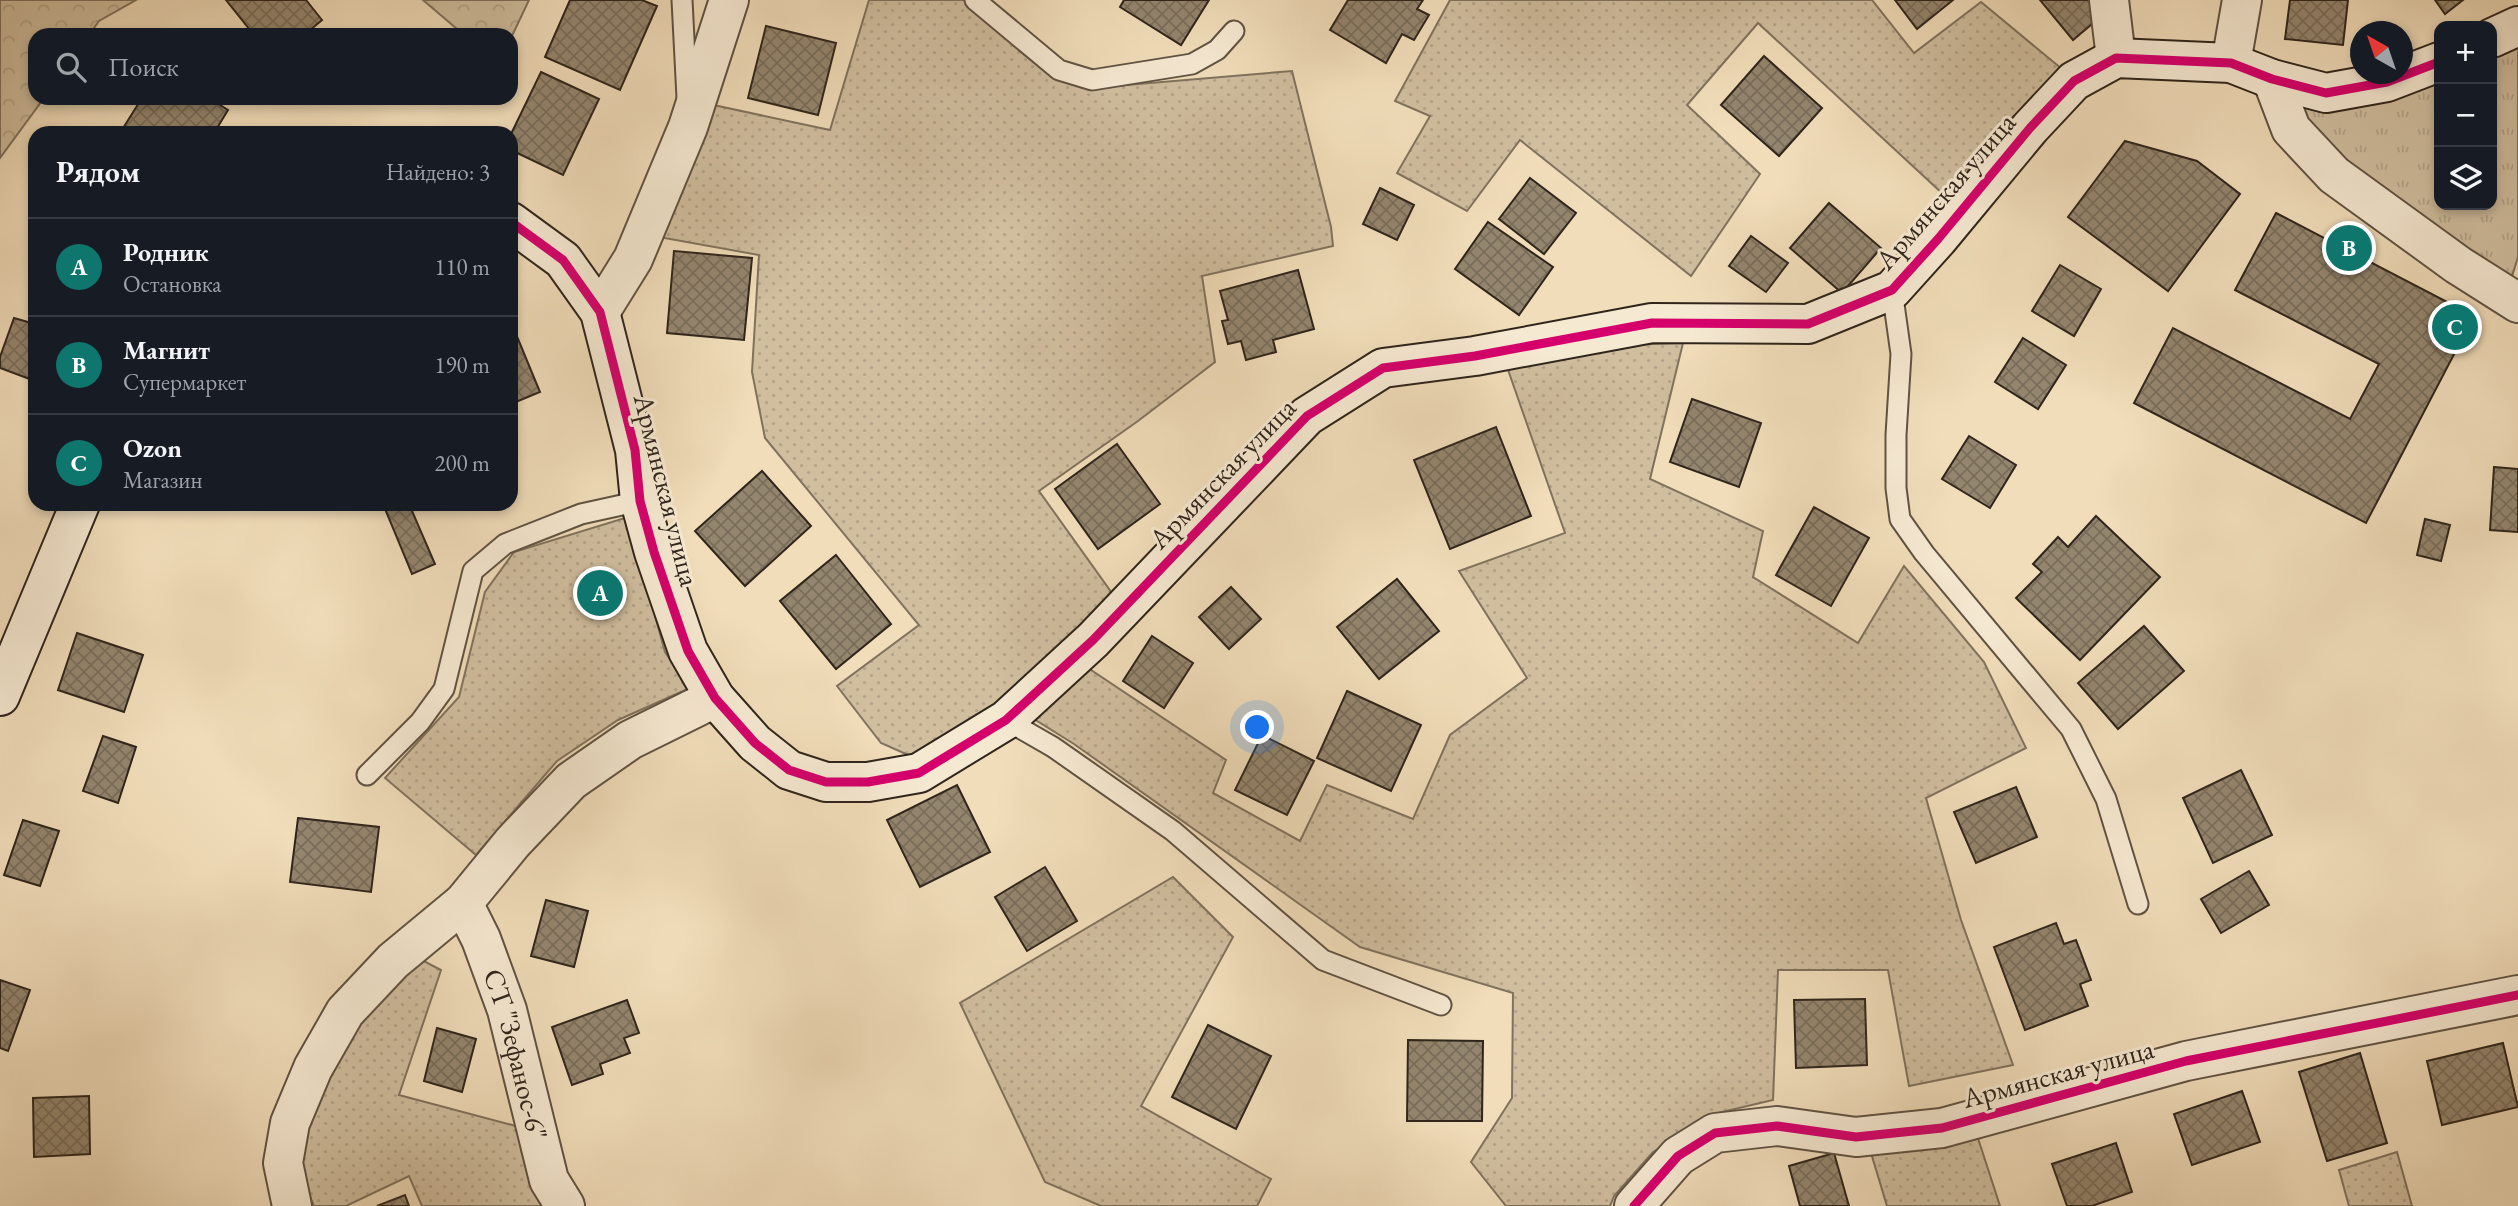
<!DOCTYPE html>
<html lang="ru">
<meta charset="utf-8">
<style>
:root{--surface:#171b24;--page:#20242c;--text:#f1f3f6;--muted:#9ea1a6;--line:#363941;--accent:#0f766e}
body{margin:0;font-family:"EB Garamond",serif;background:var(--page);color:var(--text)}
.controls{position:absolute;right:21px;top:21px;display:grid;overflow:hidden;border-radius:14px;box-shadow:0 4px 10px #0003}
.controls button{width:63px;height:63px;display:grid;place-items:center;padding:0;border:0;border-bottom:2px solid var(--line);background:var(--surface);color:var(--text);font:35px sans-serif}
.compass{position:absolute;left:2350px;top:21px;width:63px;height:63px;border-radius:50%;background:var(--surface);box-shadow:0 4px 10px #0003;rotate:320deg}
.you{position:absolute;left:1258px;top:728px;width:24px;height:24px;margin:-18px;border:5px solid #fff;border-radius:50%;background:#1a73e8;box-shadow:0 0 0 10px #1a73e833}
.badge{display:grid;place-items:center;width:46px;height:46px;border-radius:50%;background:var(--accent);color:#fff;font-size:23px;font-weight:700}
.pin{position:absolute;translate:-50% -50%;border:4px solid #fff;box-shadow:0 2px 7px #0006}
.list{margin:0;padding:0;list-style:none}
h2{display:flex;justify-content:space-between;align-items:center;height:91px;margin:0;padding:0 28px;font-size:30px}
h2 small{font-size:23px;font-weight:400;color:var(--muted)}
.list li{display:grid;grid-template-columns:46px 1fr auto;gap:21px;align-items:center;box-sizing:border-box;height:98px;padding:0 28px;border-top:2px solid var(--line)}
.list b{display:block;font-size:26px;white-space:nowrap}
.list p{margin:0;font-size:23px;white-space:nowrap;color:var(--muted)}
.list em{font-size:23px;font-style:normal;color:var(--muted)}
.icon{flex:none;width:38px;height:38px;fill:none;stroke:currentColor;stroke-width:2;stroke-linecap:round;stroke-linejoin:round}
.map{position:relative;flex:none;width:2518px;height:1206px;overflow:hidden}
.search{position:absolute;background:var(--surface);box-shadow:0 4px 10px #0003;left:28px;top:28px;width:490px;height:77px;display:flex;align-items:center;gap:18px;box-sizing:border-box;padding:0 24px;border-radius:21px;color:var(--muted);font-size:26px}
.panel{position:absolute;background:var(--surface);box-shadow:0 4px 10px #0003;left:28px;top:126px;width:490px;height:385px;border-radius:21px}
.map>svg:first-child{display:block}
</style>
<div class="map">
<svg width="2518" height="1206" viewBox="0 0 2518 1206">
<defs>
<pattern id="grass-dots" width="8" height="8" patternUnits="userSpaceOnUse" patternTransform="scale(1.75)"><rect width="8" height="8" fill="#d0be9f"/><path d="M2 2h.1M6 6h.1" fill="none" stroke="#b3a388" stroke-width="1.8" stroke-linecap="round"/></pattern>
<pattern id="forest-crowns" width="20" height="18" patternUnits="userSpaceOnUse" patternTransform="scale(1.75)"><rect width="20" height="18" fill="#d0be9f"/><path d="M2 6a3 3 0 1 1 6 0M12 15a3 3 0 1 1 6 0" fill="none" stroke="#b3a388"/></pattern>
<pattern id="park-tufts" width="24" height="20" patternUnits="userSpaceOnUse" patternTransform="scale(1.75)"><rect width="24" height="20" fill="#d0be9f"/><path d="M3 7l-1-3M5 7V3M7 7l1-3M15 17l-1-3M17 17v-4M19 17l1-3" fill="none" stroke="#b3a388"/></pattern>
<pattern id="building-cross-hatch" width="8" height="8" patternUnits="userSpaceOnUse" patternTransform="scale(1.75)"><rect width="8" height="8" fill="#94856e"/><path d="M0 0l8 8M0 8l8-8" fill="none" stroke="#796d5a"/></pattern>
</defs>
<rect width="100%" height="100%" fill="#f1ddba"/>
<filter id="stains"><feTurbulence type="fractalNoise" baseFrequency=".00286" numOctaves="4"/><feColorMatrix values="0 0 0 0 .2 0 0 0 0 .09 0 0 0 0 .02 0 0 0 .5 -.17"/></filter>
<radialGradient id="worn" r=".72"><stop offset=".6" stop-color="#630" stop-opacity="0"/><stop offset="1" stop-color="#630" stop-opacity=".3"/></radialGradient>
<!-- grass -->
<g fill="url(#grass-dots)" stroke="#80725d" stroke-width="2">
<path d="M869 0H969L1091 88 1292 71 1331 227 1333 246 1202 276 1215 362 1138 421 1039 491 1114 596 1011 696 915 758 881 743 837 686 919 625 765 438 752 372 759 255 659 237 704 103 830 130Z"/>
<path d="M1450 0H1872L1914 53 1981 2 2062 69 1943 194 1758 23 1687 105 1760 174 1691 276 1520 140 1467 211 1397 173 1430 116 1395 101Z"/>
<path d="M1683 343 1650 479 1763 531 1753 577 1858 643 1904 566 1984 662 2026 748 1926 798 1961 920 2013 1065 1909 1086 1888 970H1778L1773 1100 1718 1113 1653 1152 1614 1196 1610 1206H1506L1471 1162 1512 1098 1513 993 1360 947 1074 744 1034 719 1088 668 1226 760 1213 793 1300 841 1327 785 1413 819 1450 735 1527 678 1459 571 1565 533 1506 364 1621 345Z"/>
<path d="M628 517 665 652 690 688 618 720 557 761 476 855 385 778 459 697 485 592 514 552Z"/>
<path d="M1173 877 1233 937 1141 1106 1271 1179 1257 1206H1101L1045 1182 960 1003Z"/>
<path d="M416 957 441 970 399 1095 516 1126 545 1206H422L409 1176 346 1206H314L301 1177 305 1134 323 1078 358 1020Z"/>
<path d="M1976 1132 2000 1206H1887L1871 1153Z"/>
<path d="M2397 1152 2412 1206H2349L2339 1170Z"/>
</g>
<!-- forest -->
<g fill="url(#forest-crowns)" stroke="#80725d" stroke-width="2">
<path d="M0 0H136L99 21 89 35H35V98H44L0 158Z"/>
<path d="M423 0H529L511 38V35H464Z"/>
</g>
<!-- park -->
<path fill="url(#park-tufts)" stroke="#80725d" stroke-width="2" d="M2518 46V257L2511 280 2337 168 2285 93 2439 77V205H2492V56Z"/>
<!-- building -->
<g fill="url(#building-cross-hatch)" stroke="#2f251b" stroke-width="2">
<path d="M226 0H306L322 20 304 35H254Z"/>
<path d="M570 0H642L657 6 620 90 545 57Z"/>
<path d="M1124 0H1209L1181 45 1120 7Z"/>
<path d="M1348 0H1423L1417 9 1429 15 1414 40 1402 34 1386 63 1330 30Z"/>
<path d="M1895 0H1953L1917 29Z"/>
<path d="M2040 0H2092L2104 14 2073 40Z"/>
<path d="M2290 0H2348L2343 45 2285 39Z"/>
<path d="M2435 0H2463L2445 14Z"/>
<path d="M766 26 836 43 818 115 748 98Z"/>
<path d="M1764 56 1822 108 1779 156 1721 105Z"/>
<path d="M541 72 599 99 563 175 511 150V134Z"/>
<path d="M142 98H209L228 110 214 133H120Z"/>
<path d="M2125 141 2197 161 2240 194 2168 291 2068 217Z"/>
<path d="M1530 178 1576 213 1544 254 1499 219Z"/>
<path d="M1380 188 1414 205 1397 240 1363 224Z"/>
<path d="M1829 203 1881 248 1842 293 1790 248Z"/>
<path d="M2276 213 2474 316 2366 523 2134 403 2173 328 2350 419 2379 364 2235 290Z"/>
<path d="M1488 222 1553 267 1519 315 1455 269Z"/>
<path d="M1751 236 1788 263 1766 292 1729 266Z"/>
<path d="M674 251 752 258 744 340 667 333Z"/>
<path d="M2060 265 2101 289 2074 336 2032 311Z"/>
<path d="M1298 270 1314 329 1273 340 1276 352 1246 360 1241 341 1228 344 1222 321 1228 320 1220 291Z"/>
<path d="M14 318 35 324V381L0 368V357Z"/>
<path d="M511 322 540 392 511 404Z"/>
<path d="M2023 338 2066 365 2038 409 1995 382Z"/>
<path d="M1692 399 1761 423 1739 487 1670 462Z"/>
<path d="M1496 427 1531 516 1450 549 1414 460Z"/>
<path d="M1969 436 2016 465 1990 508 1942 479Z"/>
<path d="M1117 444 1160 504 1098 549 1055 489Z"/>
<path d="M2494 467 2518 469V532L2490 530Z"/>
<path d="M762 471 811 526 745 586 695 531Z"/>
<path d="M383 504H409L435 564 412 574Z"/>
<path d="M1814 507 1869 538 1831 606 1776 575Z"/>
<path d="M2096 516 2160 577 2080 660 2016 598 2042 572 2033 564 2058 537 2068 547Z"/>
<path d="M2425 519 2450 525 2441 561 2417 555Z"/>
<path d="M836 555 891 624 836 669 780 601Z"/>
<path d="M1397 579 1439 631 1379 679 1337 627Z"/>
<path d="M1231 587 1261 619 1229 649 1199 617Z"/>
<path d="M2144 626 2184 671 2118 729 2078 683Z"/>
<path d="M77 633 143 655 124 712 58 690Z"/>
<path d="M1152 636 1193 663 1164 708 1123 681Z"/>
<path d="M1347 691 1421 725 1391 791 1317 758Z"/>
<path d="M1262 735 1314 761 1287 815 1235 790Z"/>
<path d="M103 736 136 747 118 803 83 791Z"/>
<path d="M2241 770 2272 835 2213 863 2183 798Z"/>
<path d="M957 785 990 852 920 887 887 820Z"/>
<path d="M2016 787 2037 837 1976 863 1954 812Z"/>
<path d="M298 818 379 827 371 892 290 882Z"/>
<path d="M23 820 59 831 40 886 4 875Z"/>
<path d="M1045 867 1077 921 1027 951 995 897Z"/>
<path d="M2249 871 2269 905 2221 933 2201 899Z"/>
<path d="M546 900 588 911 574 967 531 956Z"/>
<path d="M2056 923 2064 944 2076 940 2091 980 2080 984 2088 1006 2025 1030 1994 947Z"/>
<path d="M0 980 30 990 8 1051 0 1048Z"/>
<path d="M1865 999 1867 1065 1796 1068 1794 1000Z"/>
<path d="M627 1000 639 1033 624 1038 630 1053 600 1064 603 1074 572 1085 552 1027Z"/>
<path d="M1208 1025 1271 1056 1236 1129 1172 1097Z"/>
<path d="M437 1028 476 1039 462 1092 424 1081Z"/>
<path d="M1408 1040 1483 1041 1482 1121H1407Z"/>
<path d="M2503 1043 2518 1107 2442 1125 2427 1061Z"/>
<path d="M2360 1053 2387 1143 2327 1161 2299 1072Z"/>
<path d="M2242 1091 2260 1142 2192 1165 2174 1114Z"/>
<path d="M89 1096 90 1154 34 1157 33 1098Z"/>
<path d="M2116 1143 2132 1192 2092 1206H2067L2052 1164Z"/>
<path d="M1834 1153 1849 1206H1800L1789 1166Z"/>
<path d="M405 1195 409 1206H377Z"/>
</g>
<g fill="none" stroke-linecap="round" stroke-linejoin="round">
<!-- lane casing -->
<g stroke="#605343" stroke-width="23">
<g id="lane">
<path d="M682 0 687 98"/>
<path d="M975 0 1059 70 1092 80 1192 64 1217 50 1234 31"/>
<path d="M1892 290 1901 354 1896 435V488L1900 519 1924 553 2071 729 2106 799 2138 904"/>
<path d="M1006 720 1053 747 1173 831 1323 960 1441 1005"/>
<path d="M367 775 420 722 444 689 473 571 505 544 581 514 640 501"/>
</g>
</g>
<!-- street casing -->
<g stroke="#605343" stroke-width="42">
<g id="street">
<path d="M2109 0 2116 58"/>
<path d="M2231 63 2242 0"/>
<path d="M2272 79 2291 129 2334 175 2458 265 2518 303"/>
<path d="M600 312 633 259 688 127 729 0"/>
<path id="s1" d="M463 903 481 939 507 1010 549 1180 565 1206"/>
<path d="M292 1206 283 1163 290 1123 313 1068 345 1012 393 961 463 903 513 842 571 781 630 740 715 698"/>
<path d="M1634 1206 1678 1156 1715 1133 1777 1126 1856 1137 1942 1128 2186 1061 2518 995"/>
</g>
</g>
<!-- secondary casing -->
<g stroke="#2f251b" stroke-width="42">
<g id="secondary">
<path d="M2492 38 2518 26"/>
<path d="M511 222 563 260 600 312 635 450 640 501 654 552 688 651 715 698 755 743 789 770 826 782H868L919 773 1006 720 1093 640 1307 416 1383 368 1475 356 1652 323 1808 324 1892 290 1938 239 2030 128 2074 81 2116 58 2231 63 2272 79 2326 93 2387 82 2439 62"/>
<path d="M0 696 80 504"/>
</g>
</g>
<!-- lane -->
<use href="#lane" stroke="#f6e9d2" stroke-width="19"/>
<!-- street -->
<use href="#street" stroke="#f6e9d2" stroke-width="38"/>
<!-- secondary -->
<use href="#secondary" stroke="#f6e9d2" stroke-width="38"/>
<!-- cycleway casing -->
<g stroke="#f6e9d2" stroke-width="13">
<g id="cycleway">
<path d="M511 222 563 260 600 312 635 450 640 501 654 552 688 651 715 698 755 743 789 770 826 782H868L919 773 1006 720 1093 640 1307 416 1383 368 1475 356 1652 323 1808 324 1892 290 1938 239 2030 128 2074 81 2116 58 2231 63 2272 79 2326 93 2387 82 2439 62"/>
<path d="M1634 1206 1678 1156 1715 1133 1777 1126 1856 1137 1942 1128 2186 1061 2518 995"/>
</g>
</g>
<!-- cycleway -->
<use href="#cycleway" stroke="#d6006c" stroke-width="9"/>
</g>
<g text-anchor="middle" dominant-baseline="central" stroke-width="6" stroke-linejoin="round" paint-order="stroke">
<!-- street labels -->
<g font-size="28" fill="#2f251b" stroke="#f6e9d2">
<text transform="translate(1945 191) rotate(-49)">Армянская улица</text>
<text transform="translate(1222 473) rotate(-46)">Армянская улица</text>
<text transform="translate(667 490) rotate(76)">Армянская улица</text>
<text stroke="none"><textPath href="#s1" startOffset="161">СТ "Зефанос-6"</textPath></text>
<text transform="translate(2058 1073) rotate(-15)">Армянская улица</text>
</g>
</g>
<rect width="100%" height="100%" filter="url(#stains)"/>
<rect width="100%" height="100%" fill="url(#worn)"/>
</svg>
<div class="controls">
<button>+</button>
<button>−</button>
<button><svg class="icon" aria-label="layers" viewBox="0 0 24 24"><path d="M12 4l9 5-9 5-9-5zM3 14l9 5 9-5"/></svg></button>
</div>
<svg class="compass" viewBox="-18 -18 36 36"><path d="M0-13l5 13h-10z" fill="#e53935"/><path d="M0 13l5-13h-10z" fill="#9ea1a6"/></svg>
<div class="you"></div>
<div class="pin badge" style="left:600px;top:593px">A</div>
<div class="pin badge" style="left:2349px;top:248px">B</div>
<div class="pin badge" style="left:2455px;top:327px">C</div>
<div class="search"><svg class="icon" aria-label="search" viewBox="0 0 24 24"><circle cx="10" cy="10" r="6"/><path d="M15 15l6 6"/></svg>Поиск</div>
<section class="panel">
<h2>Рядом<small>Найдено: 3</small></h2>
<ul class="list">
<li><span class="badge">A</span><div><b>Родник</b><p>Остановка</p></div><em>110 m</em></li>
<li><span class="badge">B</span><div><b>Магнит</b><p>Супермаркет</p></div><em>190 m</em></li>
<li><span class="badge">C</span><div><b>Ozon</b><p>Магазин</p></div><em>200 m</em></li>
</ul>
</section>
</div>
